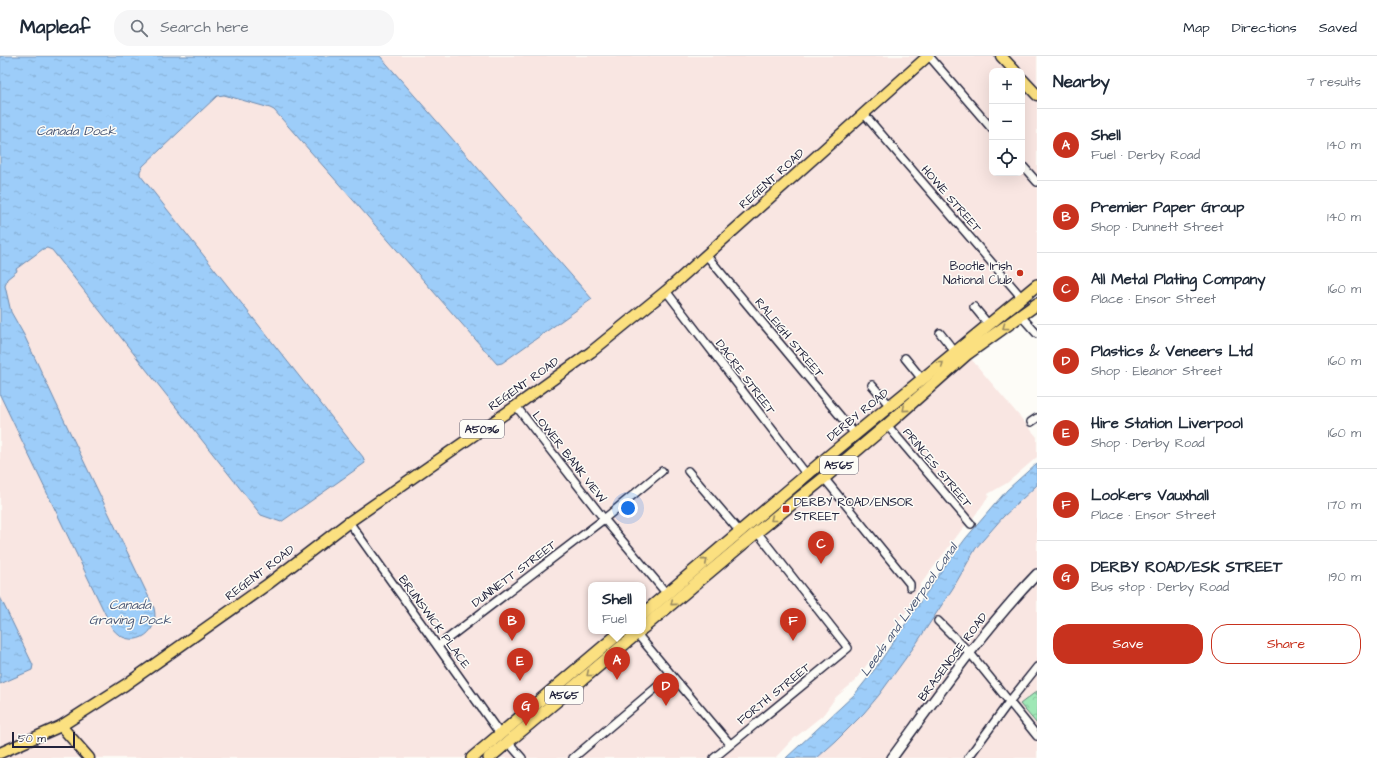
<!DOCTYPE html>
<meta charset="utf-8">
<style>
:root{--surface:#fff;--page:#f6f6f7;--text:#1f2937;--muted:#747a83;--line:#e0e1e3;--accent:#c8321e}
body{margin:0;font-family:"Architects Daughter",sans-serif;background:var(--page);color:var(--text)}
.controls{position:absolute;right:12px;top:12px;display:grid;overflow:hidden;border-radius:8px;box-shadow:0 4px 16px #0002}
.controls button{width:36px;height:36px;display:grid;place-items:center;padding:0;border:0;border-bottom:1px solid var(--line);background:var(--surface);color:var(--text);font:20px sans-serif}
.scale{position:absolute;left:12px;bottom:10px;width:63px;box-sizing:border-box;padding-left:4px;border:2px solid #22223b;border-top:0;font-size:11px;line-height:14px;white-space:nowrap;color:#22223b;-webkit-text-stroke:3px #fdfcf7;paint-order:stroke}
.you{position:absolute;left:628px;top:452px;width:14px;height:14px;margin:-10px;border:3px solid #fff;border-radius:50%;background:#1a73e8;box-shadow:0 0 0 6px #1a73e833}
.badge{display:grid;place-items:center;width:26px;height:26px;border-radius:50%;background:var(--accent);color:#fff;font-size:13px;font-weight:700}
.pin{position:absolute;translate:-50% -33px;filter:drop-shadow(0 1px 2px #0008)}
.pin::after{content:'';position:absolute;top:21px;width:14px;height:12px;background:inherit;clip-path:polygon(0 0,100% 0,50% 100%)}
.popup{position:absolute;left:588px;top:526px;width:58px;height:52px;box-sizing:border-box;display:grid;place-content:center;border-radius:8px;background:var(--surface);filter:drop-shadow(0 1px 3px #0005);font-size:13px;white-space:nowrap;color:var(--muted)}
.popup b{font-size:15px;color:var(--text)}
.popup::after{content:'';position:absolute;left:50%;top:100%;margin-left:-8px;border:8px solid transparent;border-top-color:var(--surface)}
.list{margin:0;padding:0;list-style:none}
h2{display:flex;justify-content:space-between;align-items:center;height:52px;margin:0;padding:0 16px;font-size:17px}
h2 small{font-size:13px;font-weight:400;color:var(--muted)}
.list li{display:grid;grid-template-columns:26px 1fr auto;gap:12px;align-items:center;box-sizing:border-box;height:72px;padding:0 16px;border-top:1px solid var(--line)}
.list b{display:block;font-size:15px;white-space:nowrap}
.list p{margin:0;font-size:13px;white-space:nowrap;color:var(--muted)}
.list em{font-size:13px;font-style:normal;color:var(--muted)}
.actions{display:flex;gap:8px;padding:12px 16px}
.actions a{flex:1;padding:9px 0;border:1px solid var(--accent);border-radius:16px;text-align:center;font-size:14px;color:var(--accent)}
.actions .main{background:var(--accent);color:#fff}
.icon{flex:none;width:22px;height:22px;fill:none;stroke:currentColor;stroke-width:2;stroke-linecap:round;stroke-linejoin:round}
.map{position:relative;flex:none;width:1037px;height:702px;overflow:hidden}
header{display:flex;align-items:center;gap:24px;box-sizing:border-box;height:56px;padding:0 20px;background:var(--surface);border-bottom:1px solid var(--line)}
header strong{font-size:19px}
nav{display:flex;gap:22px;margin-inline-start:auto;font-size:14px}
.search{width:280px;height:36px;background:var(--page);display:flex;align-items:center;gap:10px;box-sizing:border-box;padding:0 14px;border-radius:16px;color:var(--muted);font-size:15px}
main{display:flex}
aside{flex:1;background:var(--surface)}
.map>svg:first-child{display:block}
</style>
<header>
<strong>Mapleaf</strong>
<div class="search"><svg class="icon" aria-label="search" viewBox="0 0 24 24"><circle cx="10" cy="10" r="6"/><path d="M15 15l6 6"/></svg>Search here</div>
<nav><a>Map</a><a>Directions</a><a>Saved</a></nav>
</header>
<main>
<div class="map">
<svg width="1037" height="702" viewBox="0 0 1037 702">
<defs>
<pattern id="forest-crowns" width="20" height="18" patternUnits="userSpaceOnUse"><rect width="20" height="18" fill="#9fe8b6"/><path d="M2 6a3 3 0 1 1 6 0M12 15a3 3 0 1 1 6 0" fill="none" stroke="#89c79d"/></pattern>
<pattern id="water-ripples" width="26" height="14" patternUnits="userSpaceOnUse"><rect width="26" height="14" fill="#9dcdf9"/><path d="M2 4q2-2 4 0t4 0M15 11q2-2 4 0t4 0" fill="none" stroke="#87b0d6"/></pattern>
</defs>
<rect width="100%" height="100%" fill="#fdfcf7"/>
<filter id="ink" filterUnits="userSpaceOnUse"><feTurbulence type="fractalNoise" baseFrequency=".025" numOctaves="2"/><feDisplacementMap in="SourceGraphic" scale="8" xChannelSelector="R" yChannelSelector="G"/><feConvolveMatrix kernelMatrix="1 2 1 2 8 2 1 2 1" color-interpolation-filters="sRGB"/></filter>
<g filter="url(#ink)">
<!-- built -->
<g fill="#f9e6e2" fill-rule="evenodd">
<path d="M0 0H1037V229L643 558V529H591V575H622L472 702H0ZM992 15H1022V117H992Z"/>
<path d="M967 298 1037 381V401L1007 427 988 438 989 440 973 462 963 472 921 528 909 552 854 626 836 641 823 659 792 684 775 702H489Z"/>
<path d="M1037 429V635L1020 648 1037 668V702H817L836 685 864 657 879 639 916 588 953 532 976 492 1003 461Z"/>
</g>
<!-- forest -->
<path fill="url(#forest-crowns)" stroke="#608578" d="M1037 635V668L1020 648Z"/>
<!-- water -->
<g fill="url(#water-ripples)" stroke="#6c89ad">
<path d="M0 0H380L592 243 502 307 497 308 274 54 270 52 224 39 217 40 143 110 140 115V119L363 401 365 407 281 466 261 459 52 194 47 192 43 193 16 213 17 215 7 223 5 230 11 256 24 279 55 345 154 552C161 580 129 595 112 572L0 339Z"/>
<path d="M1037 407V429L1003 461 976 492 953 532 916 588 879 639 864 657 836 685 817 702H786L855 638 875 613 940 517 966 482 1007 434Z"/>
<path d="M0 541 33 609 32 614 0 628Z"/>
</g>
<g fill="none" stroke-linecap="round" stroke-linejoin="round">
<!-- minor casing -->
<g stroke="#22223b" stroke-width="10">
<g id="minor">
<path d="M929 0 992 73"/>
<path d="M864 58 1022 242"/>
<path d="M1022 109 1037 126"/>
<path d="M707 200 855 378"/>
<path d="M666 235 807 419"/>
<path d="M974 251 989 269"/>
<path d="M1021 260 1037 278"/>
<path d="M940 277 956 297"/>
<path d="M905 302 922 323"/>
<path d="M872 329 890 350"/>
<path d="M516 350 604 463 667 538"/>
<path d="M1031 366 1037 362"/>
<path d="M887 369 971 468"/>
<path d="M688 415 740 476"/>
<path d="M824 422 910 528V531"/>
<path d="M349 466 500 678"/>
<path d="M938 565 970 597 1037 680"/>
<path d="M637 578 730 688"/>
<path d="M438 590 604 463 662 415"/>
<path d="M508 686 522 702"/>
<path d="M573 702 671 619"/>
<path d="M714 702 848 592 757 476"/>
<path d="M968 702 1009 646 1037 611"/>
</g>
</g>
<!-- secondary casing -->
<g stroke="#22223b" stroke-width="12">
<path id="secondary" d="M892 702C938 639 983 574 1037 518"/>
</g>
<!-- primary casing -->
<g stroke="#22223b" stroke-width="13">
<g id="primary">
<path d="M1001 0 1015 15"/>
<path d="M1022 23 1037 39"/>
<path d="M61 670 89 702"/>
<path d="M0 697 61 670 125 629 268 528 349 466 516 350 591 296 666 235 928 0"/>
</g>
</g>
<!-- trunk casing -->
<g stroke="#22223b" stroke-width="14">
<g id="trunk">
<path d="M643 558 830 399 1037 229"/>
<path d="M643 572 757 476 824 422 887 369 967 298 1037 248"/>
<path d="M472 702 622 575"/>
<path d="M489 702 640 575"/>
</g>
</g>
<!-- minor -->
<use href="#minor" stroke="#fdfcf7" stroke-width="7"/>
<!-- secondary -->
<use href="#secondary" stroke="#fdfcf7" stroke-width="9"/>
<!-- primary -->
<use href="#primary" stroke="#fbe080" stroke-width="10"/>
<!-- trunk -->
<use href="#trunk" stroke="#fbe080" stroke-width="11"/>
</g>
<!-- one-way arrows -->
<defs><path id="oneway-chevron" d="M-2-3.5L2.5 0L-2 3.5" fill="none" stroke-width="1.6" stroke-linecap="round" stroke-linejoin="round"/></defs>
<g stroke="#998a61">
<use href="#oneway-chevron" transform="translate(1005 271) rotate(144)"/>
<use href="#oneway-chevron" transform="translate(941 308) rotate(-38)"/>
<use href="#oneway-chevron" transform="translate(905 353) rotate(139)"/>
<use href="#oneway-chevron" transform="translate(773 463) rotate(142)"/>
<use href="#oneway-chevron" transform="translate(705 505) rotate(-40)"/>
<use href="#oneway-chevron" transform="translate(673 547) rotate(140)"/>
<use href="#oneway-chevron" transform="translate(589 618) rotate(141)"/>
</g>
</g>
<!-- markers -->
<g fill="#c8321e" stroke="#fdfcf7" stroke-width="1.5">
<circle cx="1020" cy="217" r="4"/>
<rect x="782" y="449" width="8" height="8" rx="2"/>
</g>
<g text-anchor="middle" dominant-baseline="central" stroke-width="3" stroke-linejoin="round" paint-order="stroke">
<!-- shield labels -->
<g fill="#fdfcf7" stroke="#646373" stroke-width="1">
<rect x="460" y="364" width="44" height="18" rx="3"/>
<rect x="820" y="400" width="38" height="18" rx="3"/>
<rect x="545" y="630" width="38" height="18" rx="3"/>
</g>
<g font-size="11" font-weight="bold" fill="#22223b">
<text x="482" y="373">A5036</text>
<text x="839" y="409">A565</text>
<text x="564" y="639">A565</text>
</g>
<!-- street labels -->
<g font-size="12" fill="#22223b" stroke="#fdfcf7">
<text transform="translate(772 123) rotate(-42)">REGENT ROAD</text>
<text transform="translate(951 143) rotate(49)">HOWE STREET</text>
<text transform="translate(789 282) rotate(50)">RALEIGH STREET</text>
<text transform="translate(745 321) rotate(53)">DACRE STREET</text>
<text transform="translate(524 328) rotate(-35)">REGENT ROAD</text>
<text transform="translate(858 359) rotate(-39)">DERBY ROAD</text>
<text transform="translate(569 401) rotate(52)">LOWER BANK VIEW</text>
<text transform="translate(937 412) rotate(50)">PRINCES STREET</text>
<text transform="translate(260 517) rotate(-37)">REGENT ROAD</text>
<text transform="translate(514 518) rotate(-37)">DUNNETT STREET</text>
<text transform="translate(434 566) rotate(54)">BRUNSWICK PLACE</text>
<text transform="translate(953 601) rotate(-53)">BRASENOSE ROAD</text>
<text transform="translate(774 638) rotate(-39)">FORTH STREET</text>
</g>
<!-- poi labels -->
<g font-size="12" fill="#22223b" stroke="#fdfcf7" text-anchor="end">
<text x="1012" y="210">Bootle Irish<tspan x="1012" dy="14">National Club</tspan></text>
<text x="794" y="446" text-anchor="start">DERBY ROAD/ENSOR<tspan x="794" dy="14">STREET</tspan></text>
</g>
<!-- water labels -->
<g font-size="13" font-style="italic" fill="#475574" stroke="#fdfcf7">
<text x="76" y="75">Canada Dock</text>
<text x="130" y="549">Canada<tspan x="130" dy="15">Graving Dock</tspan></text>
<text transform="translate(909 554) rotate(-55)">Leeds and Liverpool Canal</text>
</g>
</g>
</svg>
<div class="controls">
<button>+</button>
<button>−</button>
<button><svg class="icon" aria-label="locate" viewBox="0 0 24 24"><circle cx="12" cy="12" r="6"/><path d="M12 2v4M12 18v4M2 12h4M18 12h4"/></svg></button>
</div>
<div class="scale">50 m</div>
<div class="you"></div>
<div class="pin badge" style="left:617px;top:624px">A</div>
<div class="popup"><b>Shell</b>Fuel</div>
<div class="pin badge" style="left:512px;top:585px">B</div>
<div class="pin badge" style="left:821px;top:508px">C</div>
<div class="pin badge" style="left:666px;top:650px">D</div>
<div class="pin badge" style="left:520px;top:625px">E</div>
<div class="pin badge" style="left:793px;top:585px">F</div>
<div class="pin badge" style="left:526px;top:670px">G</div>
</div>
<aside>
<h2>Nearby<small>7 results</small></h2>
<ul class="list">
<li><span class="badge">A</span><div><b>Shell</b><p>Fuel · Derby Road</p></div><em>140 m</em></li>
<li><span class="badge">B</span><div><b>Premier Paper Group</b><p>Shop · Dunnett Street</p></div><em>140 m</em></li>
<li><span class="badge">C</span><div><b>All Metal Plating Company</b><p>Place · Ensor Street</p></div><em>160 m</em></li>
<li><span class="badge">D</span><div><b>Plastics &amp; Veneers Ltd</b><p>Shop · Eleanor Street</p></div><em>160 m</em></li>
<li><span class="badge">E</span><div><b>Hire Station Liverpool</b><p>Shop · Derby Road</p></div><em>160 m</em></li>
<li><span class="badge">F</span><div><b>Lookers Vauxhall</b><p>Place · Ensor Street</p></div><em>170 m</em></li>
<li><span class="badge">G</span><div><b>DERBY ROAD/ESK STREET</b><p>Bus stop · Derby Road</p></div><em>190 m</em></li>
</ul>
<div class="actions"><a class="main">Save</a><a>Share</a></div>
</aside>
</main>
